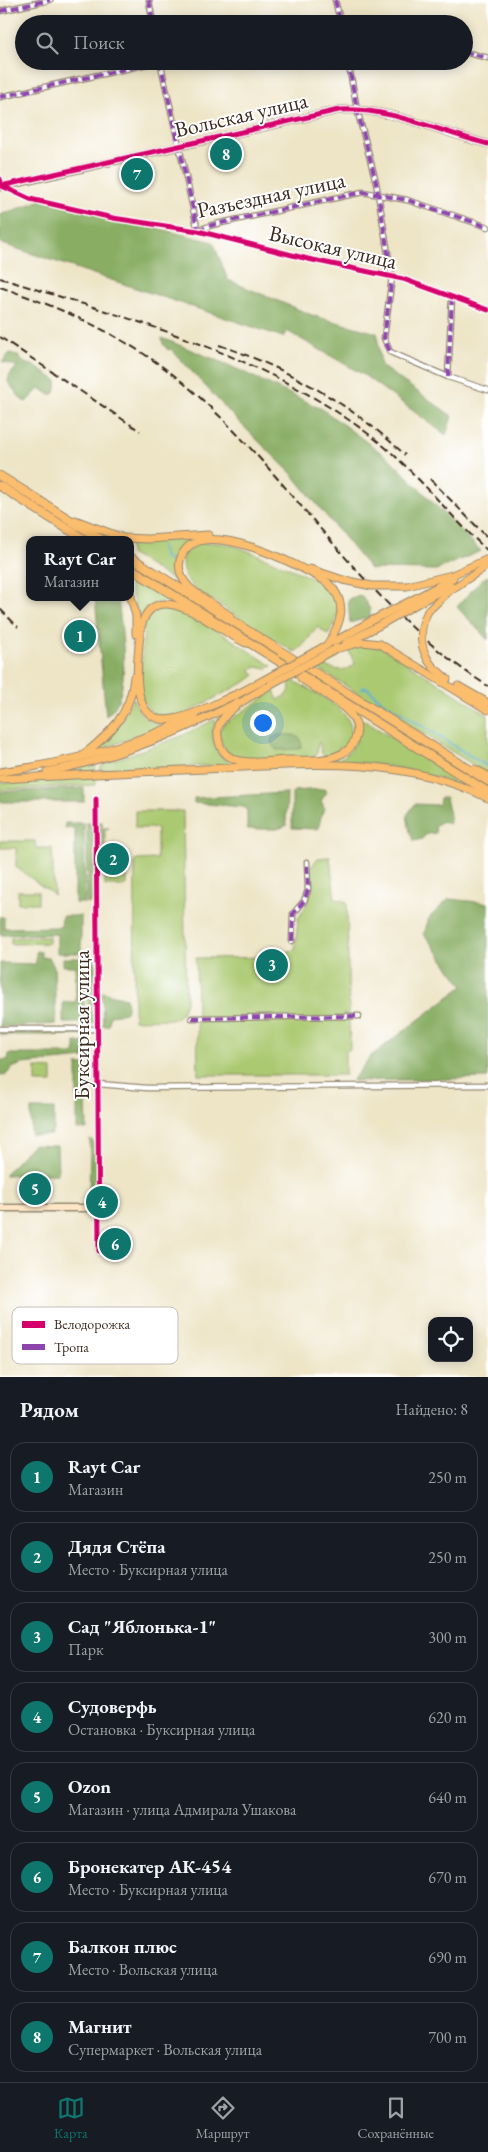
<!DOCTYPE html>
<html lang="ru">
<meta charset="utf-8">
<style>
:root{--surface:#171b24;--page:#242831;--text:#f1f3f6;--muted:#9ea1a6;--line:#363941;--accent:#0f766e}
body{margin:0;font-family:"EB Garamond",serif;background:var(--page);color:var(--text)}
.controls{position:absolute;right:15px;bottom:15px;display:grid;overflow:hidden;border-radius:10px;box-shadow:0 2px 12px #0003}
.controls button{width:45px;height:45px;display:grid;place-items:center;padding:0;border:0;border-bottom:1px solid var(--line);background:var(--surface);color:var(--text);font:25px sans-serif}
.you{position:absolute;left:262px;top:722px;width:18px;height:18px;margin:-12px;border:4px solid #fff;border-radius:50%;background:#1a73e8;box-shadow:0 0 0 8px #1a73e833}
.badge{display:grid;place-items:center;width:32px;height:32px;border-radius:50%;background:var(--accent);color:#fff;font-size:16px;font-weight:700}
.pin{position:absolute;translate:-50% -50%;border:2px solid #fff;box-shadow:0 1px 5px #0006}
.popup{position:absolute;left:26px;top:536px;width:108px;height:65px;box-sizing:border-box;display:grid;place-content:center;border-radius:10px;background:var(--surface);filter:drop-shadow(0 1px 4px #0005);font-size:16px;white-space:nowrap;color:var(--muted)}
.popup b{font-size:19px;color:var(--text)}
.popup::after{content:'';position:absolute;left:50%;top:100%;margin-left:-10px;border:10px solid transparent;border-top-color:var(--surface)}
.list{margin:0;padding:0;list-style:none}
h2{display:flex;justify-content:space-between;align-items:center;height:65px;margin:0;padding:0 20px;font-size:21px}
h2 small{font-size:16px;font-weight:400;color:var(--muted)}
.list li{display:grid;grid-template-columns:32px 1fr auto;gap:15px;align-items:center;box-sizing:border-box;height:70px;margin:0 10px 10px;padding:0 10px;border:1px solid var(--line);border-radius:15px}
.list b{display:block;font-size:19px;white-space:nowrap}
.list p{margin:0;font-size:16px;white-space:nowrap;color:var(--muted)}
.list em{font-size:16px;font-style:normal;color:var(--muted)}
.icon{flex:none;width:28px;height:28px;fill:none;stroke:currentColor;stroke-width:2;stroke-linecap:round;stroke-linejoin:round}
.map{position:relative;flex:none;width:488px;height:1377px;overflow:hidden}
.search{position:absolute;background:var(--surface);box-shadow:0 2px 12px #0003;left:15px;right:15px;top:15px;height:55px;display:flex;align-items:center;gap:12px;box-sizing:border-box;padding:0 18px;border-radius:28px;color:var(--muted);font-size:19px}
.sheet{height:705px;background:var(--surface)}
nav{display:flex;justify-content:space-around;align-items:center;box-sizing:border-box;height:70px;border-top:1px solid var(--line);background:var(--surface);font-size:14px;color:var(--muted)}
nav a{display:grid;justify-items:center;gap:2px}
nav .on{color:var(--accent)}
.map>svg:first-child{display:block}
</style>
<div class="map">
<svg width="488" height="1377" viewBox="0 0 488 1377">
<rect width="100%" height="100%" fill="#fff"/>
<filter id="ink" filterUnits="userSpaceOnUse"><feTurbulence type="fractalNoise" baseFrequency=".02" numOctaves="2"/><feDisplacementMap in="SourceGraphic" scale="10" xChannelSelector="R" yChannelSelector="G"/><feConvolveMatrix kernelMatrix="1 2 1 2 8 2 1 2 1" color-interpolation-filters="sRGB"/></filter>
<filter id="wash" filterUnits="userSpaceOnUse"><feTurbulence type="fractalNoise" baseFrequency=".0096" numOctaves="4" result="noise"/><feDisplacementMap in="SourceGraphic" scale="20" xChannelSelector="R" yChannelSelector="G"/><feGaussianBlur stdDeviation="1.12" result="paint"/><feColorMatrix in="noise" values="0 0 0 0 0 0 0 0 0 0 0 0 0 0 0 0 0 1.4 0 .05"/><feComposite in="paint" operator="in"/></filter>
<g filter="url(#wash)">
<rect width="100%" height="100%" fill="#eee5c7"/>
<!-- green -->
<g fill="#abc971" stroke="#737a48">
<path d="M189 538 190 540C176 551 172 565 178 583L130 554V542Z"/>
<path d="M200 543C209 543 221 542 230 545 246 549 262 557 277 563 306 575 359 594 328 635L318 627C308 637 305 647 294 652L196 590C185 578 180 571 183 555Z"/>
<path d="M130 572 171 598V600L153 604 138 618 130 586Z"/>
<path d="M166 606 194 615 272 666 268 668 254 667 251 670 255 675 247 681 181 716 153 715 141 698 140 689 144 625 155 610Z"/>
<path d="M364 646 380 647 391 653 488 715V774L317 668 323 665C334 670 345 673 355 664L348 649Z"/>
<path d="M294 681C314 693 356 709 351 737 348 751 335 754 324 756L321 752 320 743H318L317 753 313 758C296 758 243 765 231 755 223 749 221 741 219 731L224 724 274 691 278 700 287 695 290 690 289 683Z"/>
<path d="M133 698C141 717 145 721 165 726L99 750 98 747 118 727Z"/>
<path d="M353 714 360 718 477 791C429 774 384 761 333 762L346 755 356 743Z"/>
<path d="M216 719 213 731 214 746 222 757 229 762 227 765 99 770 103 764 179 737Z"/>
<path d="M96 763 95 771H67Z"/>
<path d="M96 777V785L0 790V783Z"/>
<path d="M135 811H183L186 1002 182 1013 174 1019 134 1020 135 860 157 859V828H135Z"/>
<path d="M103 828H109L105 829 106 869 109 871H103Z"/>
<path d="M0 841H35L36 848H52L54 895 16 867V848H0Z"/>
<path d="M330 857 335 899 343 900 347 903 349 1015 344 1014V1019H349L350 1049 345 1052V1075H198L196 958 288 957V951L295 950 298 919 307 904 310 890V868L318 858Z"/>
<path d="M127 876V886H105V877Z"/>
<rect x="18" y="891" width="20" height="12"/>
<path d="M49 937V943L11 944V938Z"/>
<path d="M36 1068 52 1069V1083H36Z"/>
</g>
<!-- forest -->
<g fill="#88ad63" stroke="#626c40">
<path d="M42 200 213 242 228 280 314 316 377 333 381 366 452 416 446 435 364 375 287 331 283 337 0 243V215Z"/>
<path d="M162 338 226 364 322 409 391 460 481 551 436 570 370 569 292 474 234 417 171 349 168 350 163 344Z"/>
<path d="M10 353 17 355 24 363 33 365 57 381 55 393 50 395 40 388 26 402 22 400 8 382 9 376 19 364 16 366 2 362Z"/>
<path d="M488 576V640L457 607 481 580Z"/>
<path d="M362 596 370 609V617L350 623 348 601 350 598Z"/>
<path d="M95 597 118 599C121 627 134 699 106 716Z"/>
<path d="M278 735H294L300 738 302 746 298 749 276 750 271 743 272 738Z"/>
<path d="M84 788V802H0V792Z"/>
<path d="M324 789 327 792 321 801 325 809 322 813 318 829 292 828V793L294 791Z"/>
<path d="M287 793 286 826 277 829H247V811L244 807 194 803V798Z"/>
<path d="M440 798H446L450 815 449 824 442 821 435 826 436 833 427 834 422 839 414 841 410 832 407 815 415 804 439 805Z"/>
<rect x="99" y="822" width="3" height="48"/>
<path d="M65 823H84L85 903H75V828H65Z"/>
<path d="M87 823H93L94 874H87Z"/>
<path d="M87 876H94V900L91 903H87Z"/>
<path d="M449 899 488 903V1078L352 1081 370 1057 463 986 424 934 429 918Z"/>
<path d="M62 916H81V953H57V934L0 935V917H4V928L61 927Z"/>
<path d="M36 951 41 952V957H49L54 967 56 1024 0 1027V963L36 964Z"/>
<path d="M63 958H84V1023H63V1002H76L75 966H63Z"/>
<path d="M88 958H93L95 964V1023H88Z"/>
<path d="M102 992 126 998 127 1008 125 1013 110 1015 109 1025 103 1026Z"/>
<rect x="0" y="1032" width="85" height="3"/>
<path d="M75 1042 86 1043 85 1058 22 1064 12 1068 6 1075H0V1060H8L9 1054H75Z"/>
<path d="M77 1065H85L87 1129H77Z"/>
<path d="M31 1109H54V1129L50 1135H31Z"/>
<path d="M90 1139 94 1142 96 1147V1196L94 1204 89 1206Z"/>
<path d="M32 1145 57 1146 58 1174 4 1175Z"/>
</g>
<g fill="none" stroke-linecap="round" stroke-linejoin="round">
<!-- stream -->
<g stroke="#57afd4" stroke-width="2">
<path d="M161 546 165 558 173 563"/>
<path d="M362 689 366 687 382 701 488 767"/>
</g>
</g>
</g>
<g filter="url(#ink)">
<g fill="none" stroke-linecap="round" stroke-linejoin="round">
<!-- street casing -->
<g stroke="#948872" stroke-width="7">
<g id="street">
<path d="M149 0 153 24"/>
<path d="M335 0 341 24"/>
<path d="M0 11 50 0"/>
<path d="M341 24H365"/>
<path d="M464 52 488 58"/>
<path d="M160 61 198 231"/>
<path d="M348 61 357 109 376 182 392 277 384 338 390 352 448 377 488 390"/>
<path d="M0 97 161 61"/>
<path d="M0 179 2 186 30 199 113 218 198 231 308 259 403 279 488 310"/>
<path d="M199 230 212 225 363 192 407 200 488 227"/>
<path d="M448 377 452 297"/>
<path d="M96 799 99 1251"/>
<path d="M292 941 293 914 304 901 308 890 307 862"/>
<path d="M192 1018 359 1016"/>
<path d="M0 1029H97"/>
<path d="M98 1084 147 1088 488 1085"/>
</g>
</g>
<!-- secondary casing -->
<g stroke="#948872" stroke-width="9">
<g id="secondary">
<path d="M0 187 339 110C390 107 439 132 488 144"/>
<path d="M0 1208H98"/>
</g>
</g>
<!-- primary casing -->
<g stroke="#948872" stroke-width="9">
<g id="primary">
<path d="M75 520 123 538 148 539 208 535"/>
<path d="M310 569 343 580"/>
<path d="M407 586 452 575 488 559"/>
<path d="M130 593 136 616V634"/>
<path d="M416 598 453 578"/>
<path d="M420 602 450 586"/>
<path d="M428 611 449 591 488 565"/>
<path d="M230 616C217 606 201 598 189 587 181 578 176 566 182 555 201 514 302 566 328 583 349 603 341 624 327 645"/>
<path d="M346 643 378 626"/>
<path d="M330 644 373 620"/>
<path d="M335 649 362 642 380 644 488 710"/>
<path d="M433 667 447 679"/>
<path d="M271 684C256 694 233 704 222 720 217 726 217 734 219 742 226 770 265 761 287 760 304 760 327 762 343 753 353 748 359 735 356 724 351 706 316 690 301 678"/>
<path d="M458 686 488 703"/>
<path d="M239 693C218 702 196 715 174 719 125 728 138 655 141 627 155 572 219 632 246 643"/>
<path d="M236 695 264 680"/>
<path d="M83 755C110 734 131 714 134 677"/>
<path d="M475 769 488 776"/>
<path d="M0 772C68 763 133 746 195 716"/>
<path d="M47 772C115 758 177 734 238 702"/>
<path d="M0 779C68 775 136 772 205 769 302 764 398 754 488 798"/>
</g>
</g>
<!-- highway casing -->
<g stroke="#948872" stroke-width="10">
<g id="highway">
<path d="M0 476 102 540"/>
<path d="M0 486 85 540"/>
<path d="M130 557 488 781"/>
<path d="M130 568 488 792"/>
</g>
</g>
<!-- street -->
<use href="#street" stroke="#fff" stroke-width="4.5"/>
<!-- secondary -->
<use href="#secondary" stroke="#fde5c5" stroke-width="6"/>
<!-- primary -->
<use href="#primary" stroke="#fbbd6e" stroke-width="7"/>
<!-- highway -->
<use href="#highway" stroke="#fbbd6e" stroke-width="8"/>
<!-- rail -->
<g stroke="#3b2a1e" stroke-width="2" stroke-dasharray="8 4" stroke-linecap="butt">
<path d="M0 278C129 319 266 354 375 439 417 472 448 515 488 551"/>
<path d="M0 287C71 311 138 342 195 393 298 485 369 612 488 686"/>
<path d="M0 337 140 431"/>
<path d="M219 345C287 368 353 405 405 455"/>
<path d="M430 479 488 538"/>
<path d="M0 609 18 627"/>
</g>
<!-- primary-bridge casing -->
<g stroke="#948872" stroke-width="9" stroke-linecap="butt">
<g id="primary-bridge">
<path d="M343 580 372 586H407"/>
<path d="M428 611C418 630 419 650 433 667"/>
<path d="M373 620 416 598"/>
<path d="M378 626 420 602"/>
<path d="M264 680 327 645"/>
<path d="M271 684 335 649"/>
</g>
</g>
<!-- primary-bridge -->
<use href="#primary-bridge" stroke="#fbbd6e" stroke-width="7"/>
<!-- quiet -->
<g stroke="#8e44ad" stroke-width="4" stroke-dasharray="8 4" stroke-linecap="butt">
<path d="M149 0 153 24"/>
<path d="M335 0 341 24"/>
<path d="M0 11 50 0"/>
<path d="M341 24H365"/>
<path d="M464 52 488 58"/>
<path d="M160 61 198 231"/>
<path d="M348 61 357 109 376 182 392 277 384 338 390 352"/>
<path d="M0 97 161 61"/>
<path d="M198 231 212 225 363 192 407 200 488 227"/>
<path d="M448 377 452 297"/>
<path d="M292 941 293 914 304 901 308 890 307 862"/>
<path d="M192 1018 359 1016"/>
</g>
<!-- cycleway casing -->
<g stroke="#fff" stroke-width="8">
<g id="cycleway">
<path d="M0 179 2 186 30 199 113 218 198 231 308 259 403 279 488 310"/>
<path d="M1 186 339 110C390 107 439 132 488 144"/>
<path d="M96 799 99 1251"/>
</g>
</g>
<!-- cycleway -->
<use href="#cycleway" stroke="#d6006c" stroke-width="5"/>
</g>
</g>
<g text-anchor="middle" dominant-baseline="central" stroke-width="4" stroke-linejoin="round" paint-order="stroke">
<!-- street labels -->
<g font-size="22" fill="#3b2a1e" stroke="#fff">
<text transform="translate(241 115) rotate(-13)">Вольская улица</text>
<text transform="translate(271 195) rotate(-12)">Разъездная улица</text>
<text transform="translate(333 247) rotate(13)">Высокая улица</text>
<text transform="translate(81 1025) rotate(-90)">Буксирная улица</text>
</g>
</g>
<!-- legend -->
<rect x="12" y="1307" width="166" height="57" rx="8" fill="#fff" stroke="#c4bfbc" stroke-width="1"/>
<rect x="22" y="1321" width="23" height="7" fill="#d6006c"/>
<rect x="22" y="1344" width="23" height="6" fill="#8e44ad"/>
<g font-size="14" fill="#3b2a1e">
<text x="54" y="1329">Велодорожка</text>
<text x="54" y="1352">Тропа</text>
</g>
</svg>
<div class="controls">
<button><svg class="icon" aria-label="locate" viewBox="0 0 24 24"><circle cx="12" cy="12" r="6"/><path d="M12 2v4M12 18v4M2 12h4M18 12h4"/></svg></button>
</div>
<div class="you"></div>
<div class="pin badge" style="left:80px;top:636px">1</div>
<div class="popup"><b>Rayt Car</b>Магазин</div>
<div class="pin badge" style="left:113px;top:859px">2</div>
<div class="pin badge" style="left:272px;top:965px">3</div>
<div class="pin badge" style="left:102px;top:1202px">4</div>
<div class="pin badge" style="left:35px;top:1189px">5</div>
<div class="pin badge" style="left:115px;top:1244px">6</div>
<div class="pin badge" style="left:137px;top:174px">7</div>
<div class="pin badge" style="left:226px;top:154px">8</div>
<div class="search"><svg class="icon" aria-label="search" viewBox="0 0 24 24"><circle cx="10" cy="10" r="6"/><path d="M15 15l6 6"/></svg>Поиск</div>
</div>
<section class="sheet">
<h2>Рядом<small>Найдено: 8</small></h2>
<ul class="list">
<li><span class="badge">1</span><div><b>Rayt Car</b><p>Магазин</p></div><em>250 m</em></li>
<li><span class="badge">2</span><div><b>Дядя Стёпа</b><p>Место · Буксирная улица</p></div><em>250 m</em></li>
<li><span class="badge">3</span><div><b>Сад &quot;Яблонька-1&quot;</b><p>Парк</p></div><em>300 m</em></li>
<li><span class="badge">4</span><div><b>Судоверфь</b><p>Остановка · Буксирная улица</p></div><em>620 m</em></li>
<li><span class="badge">5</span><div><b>Ozon</b><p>Магазин · улица Адмирала Ушакова</p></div><em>640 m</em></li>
<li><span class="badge">6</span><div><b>Бронекатер АК-454</b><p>Место · Буксирная улица</p></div><em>670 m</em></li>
<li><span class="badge">7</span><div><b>Балкон плюс</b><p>Место · Вольская улица</p></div><em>690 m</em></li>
<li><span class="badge">8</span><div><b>Магнит</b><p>Супермаркет · Вольская улица</p></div><em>700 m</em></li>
</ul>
</section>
<nav>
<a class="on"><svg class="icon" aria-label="map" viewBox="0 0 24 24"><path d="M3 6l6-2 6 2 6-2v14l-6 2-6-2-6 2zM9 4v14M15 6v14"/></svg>Карта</a>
<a><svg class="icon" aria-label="directions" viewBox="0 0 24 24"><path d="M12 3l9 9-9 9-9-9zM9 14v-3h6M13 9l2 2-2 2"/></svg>Маршрут</a>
<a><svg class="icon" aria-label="saved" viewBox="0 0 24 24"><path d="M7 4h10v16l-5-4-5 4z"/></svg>Сохранённые</a>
</nav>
